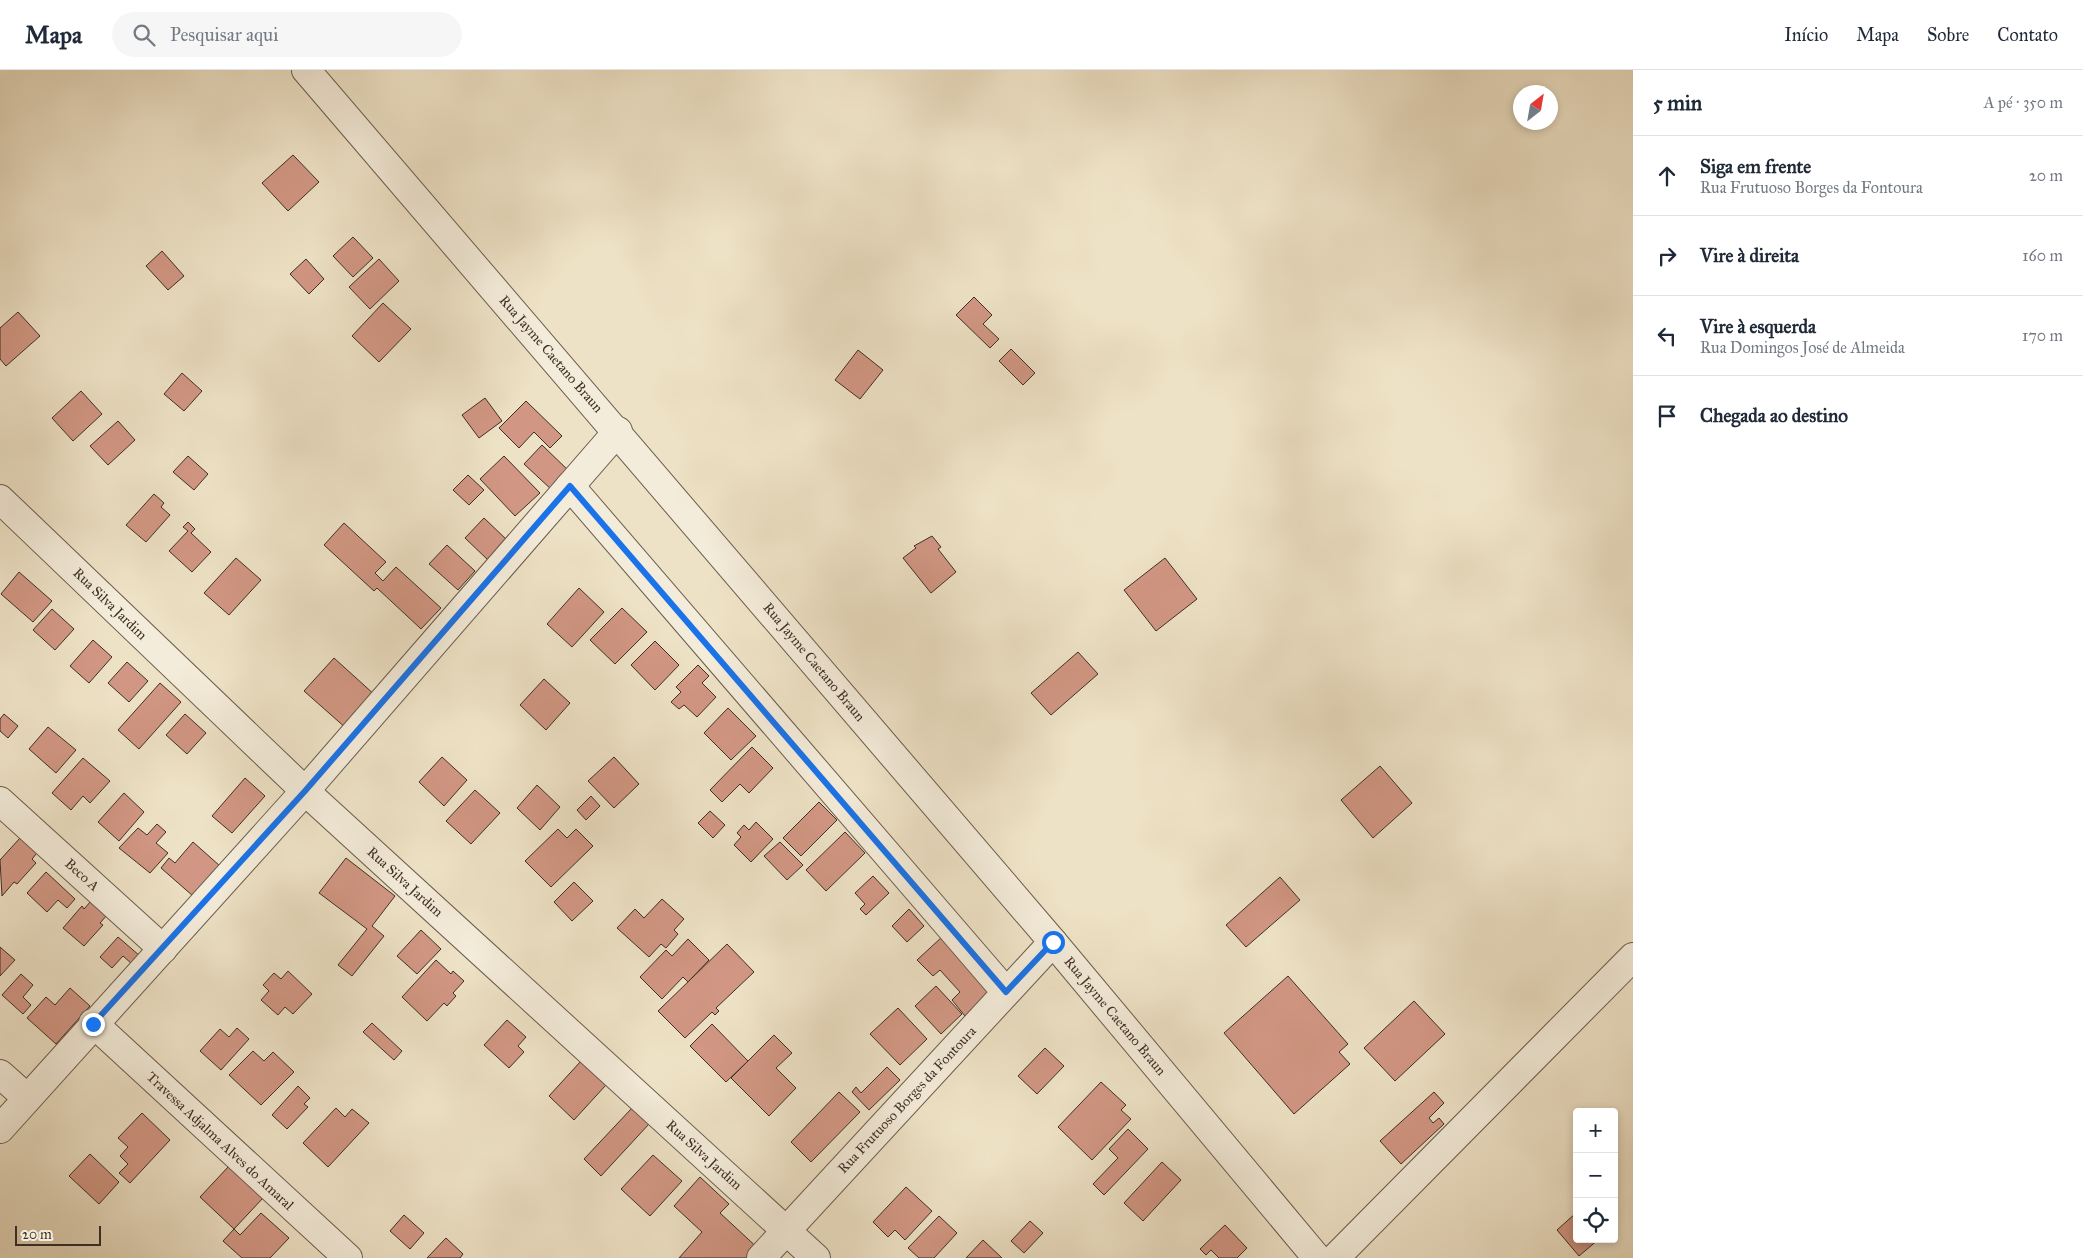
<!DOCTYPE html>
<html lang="pt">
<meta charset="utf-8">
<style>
:root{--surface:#fff;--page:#f6f6f7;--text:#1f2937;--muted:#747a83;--line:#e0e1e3}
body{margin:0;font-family:"IM FELL Great Primer",serif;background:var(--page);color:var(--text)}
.controls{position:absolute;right:15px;bottom:15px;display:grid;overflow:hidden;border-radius:5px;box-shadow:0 2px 8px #0003}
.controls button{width:45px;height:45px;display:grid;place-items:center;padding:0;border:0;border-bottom:1px solid var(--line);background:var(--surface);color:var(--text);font:25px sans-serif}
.compass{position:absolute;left:1513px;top:15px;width:45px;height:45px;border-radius:50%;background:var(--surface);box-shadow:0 2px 8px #0003;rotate:31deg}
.scale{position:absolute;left:15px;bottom:12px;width:86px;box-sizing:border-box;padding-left:5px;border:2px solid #3e2f25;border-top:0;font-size:14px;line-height:18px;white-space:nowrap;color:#3e2f25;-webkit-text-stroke:4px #f4ecda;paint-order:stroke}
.stop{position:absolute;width:15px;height:15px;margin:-11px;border:4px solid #1a73e8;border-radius:50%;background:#fff}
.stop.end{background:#1a73e8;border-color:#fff;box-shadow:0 1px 5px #0008}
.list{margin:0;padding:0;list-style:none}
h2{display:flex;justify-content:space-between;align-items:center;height:65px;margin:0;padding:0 20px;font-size:21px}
h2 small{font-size:16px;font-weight:400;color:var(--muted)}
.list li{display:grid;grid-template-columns:32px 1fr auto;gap:15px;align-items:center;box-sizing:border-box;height:80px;padding:0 20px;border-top:1px solid var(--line)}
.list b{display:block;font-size:19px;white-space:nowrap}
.list p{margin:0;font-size:16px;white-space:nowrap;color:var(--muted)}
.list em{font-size:16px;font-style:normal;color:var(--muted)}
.icon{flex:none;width:28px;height:28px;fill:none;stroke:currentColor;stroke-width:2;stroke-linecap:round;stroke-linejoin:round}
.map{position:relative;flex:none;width:1633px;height:1188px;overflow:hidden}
header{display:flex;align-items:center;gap:30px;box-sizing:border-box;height:70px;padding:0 25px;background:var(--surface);border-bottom:1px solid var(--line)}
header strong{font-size:24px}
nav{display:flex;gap:28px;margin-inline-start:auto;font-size:18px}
.search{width:350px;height:45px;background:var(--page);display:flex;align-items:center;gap:12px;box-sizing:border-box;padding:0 18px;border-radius:28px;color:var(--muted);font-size:19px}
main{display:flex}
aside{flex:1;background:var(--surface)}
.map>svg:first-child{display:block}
</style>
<header>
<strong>Mapa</strong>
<div class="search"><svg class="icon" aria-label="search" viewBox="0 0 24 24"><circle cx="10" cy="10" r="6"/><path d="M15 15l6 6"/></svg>Pesquisar aqui</div>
<nav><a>Início</a><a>Mapa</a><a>Sobre</a><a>Contato</a></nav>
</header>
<main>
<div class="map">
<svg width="1633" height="1188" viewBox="0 0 1633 1188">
<rect width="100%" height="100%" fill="#eee2c6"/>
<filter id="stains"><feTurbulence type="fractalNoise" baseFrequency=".004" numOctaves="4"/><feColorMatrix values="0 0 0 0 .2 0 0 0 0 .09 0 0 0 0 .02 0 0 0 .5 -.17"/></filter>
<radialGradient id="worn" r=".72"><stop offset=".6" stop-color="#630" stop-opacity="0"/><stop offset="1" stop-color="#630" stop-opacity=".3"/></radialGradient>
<!-- building -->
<g fill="#d29784" stroke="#3e2f25">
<path d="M293 85 319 112 288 141 262 113Z"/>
<path d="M353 167 373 188 353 207 333 186Z"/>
<path d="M162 181 184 206 168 220 146 196Z"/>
<path d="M306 189 324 209 309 224 290 204Z"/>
<path d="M379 189 399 211 370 239 349 217Z"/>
<path d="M974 227 992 245 983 254 999 269 990 278 956 245Z"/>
<path d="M383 233 411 259 379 292 352 266Z"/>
<path d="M18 242 40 266 6 296 0 289V258Z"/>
<path d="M1011 279 1035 303 1023 315 999 291Z"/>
<path d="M858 280 883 300 860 329 835 310Z"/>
<path d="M182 303 202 321 184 341 164 324Z"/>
<path d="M81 321 102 344 73 371 52 348Z"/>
<path d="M485 328 502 351 479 368 462 345Z"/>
<path d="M526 331 562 366 550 378 534 362 519 378 499 358Z"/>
<path d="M118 351 135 370 108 395 90 376Z"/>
<path d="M542 375 570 402 553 421 524 394Z"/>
<path d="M188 386 208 404 194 420 173 402Z"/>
<path d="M504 386 540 423 515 446 480 409Z"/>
<path d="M468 405 484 420 469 435 453 420Z"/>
<path d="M154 424 164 433 161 437 170 445 146 472 126 455Z"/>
<path d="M484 448 508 471 489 491 465 468Z"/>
<path d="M188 452 195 459 191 463 211 482 192 502 169 481 188 461 183 457Z"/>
<path d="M344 453 386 492 375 503 383 511 396 497 441 538 421 559 377 518 374 521 324 475Z"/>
<path d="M932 466 941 477 938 479 956 502 931 523 903 488 916 478 914 476Z"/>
<path d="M447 475 475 501 458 520 429 494Z"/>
<path d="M236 488 261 510 229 545 204 523Z"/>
<path d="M1165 488 1197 529 1156 561 1124 520Z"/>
<path d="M19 502 52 531 33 552 1 524Z"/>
<path d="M579 518 604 542 572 577 547 554Z"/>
<path d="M622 538 647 562 615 594 590 570Z"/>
<path d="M52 539 74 559 55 580 33 560Z"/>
<path d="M93 570 112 587 89 613 70 596Z"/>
<path d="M655 571 679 595 655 620 631 595Z"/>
<path d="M1078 582 1098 604 1051 645 1031 623Z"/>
<path d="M334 588 376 626 347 659 304 621Z"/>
<path d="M127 592 148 611 129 632 108 613Z"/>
<path d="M698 595 709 606 702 613 716 627 697 647 684 635 679 639 671 632 681 622 676 617Z"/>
<path d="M544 609 570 633 546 660 520 635Z"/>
<path d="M160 613 181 632 139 679 118 660Z"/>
<path d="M728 638 756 666 731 690 704 663Z"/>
<path d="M4 644 18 656 8 668 0 661V649Z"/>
<path d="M185 644 206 663 187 684 166 665Z"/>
<path d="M48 657 76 680 56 703 29 679Z"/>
<path d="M752 677 773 698 749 723 740 714 722 732 710 720Z"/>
<path d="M442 687 467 710 444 736 419 712Z"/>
<path d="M614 687 639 714 614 738 588 711Z"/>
<path d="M83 688 110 711 90 733 83 726 71 740 52 723Z"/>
<path d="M1380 696 1412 733 1373 768 1341 730Z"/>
<path d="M245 708 265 726 232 763 212 746Z"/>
<path d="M537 715 560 737 540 760 517 738Z"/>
<path d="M475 720 500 743 471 774 446 751Z"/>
<path d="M124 723 144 742 119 771 98 752Z"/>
<path d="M591 726 600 736 586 750 577 740Z"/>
<path d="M819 732 837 750 801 786 783 768Z"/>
<path d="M710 741 725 755 713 768 698 753Z"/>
<path d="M756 752 773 769 751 792 734 775 741 767 737 763 744 755 749 760Z"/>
<path d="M157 754 166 762 156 773 168 783 150 803 119 778 138 758 147 765Z"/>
<path d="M558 759 567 768 576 759 593 776 551 817 525 791Z"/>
<path d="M845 762 865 783 826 821 806 800Z"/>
<path d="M20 768 37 783 32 789 36 793 17 814 14 812 2 826 0 790Z"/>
<path d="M193 772 220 796 193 826 161 798 169 788 175 793Z"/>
<path d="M780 772 803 795 787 810 764 786Z"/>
<path d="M346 788 395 826 372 856 384 866 352 906 338 895 367 859 319 823Z"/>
<path d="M46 802 75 829 67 838 58 830 47 842 27 823Z"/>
<path d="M873 806 889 823 866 845 860 839 865 834 855 823Z"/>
<path d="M1280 807 1300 830 1246 877 1226 855Z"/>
<path d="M574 812 593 831 572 851 554 832Z"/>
<path d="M662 829 684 849 674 860 678 864 666 878 661 874 649 887 617 858 635 839 644 848Z"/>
<path d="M91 831 107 845 100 853 103 855 84 876 63 858 82 836 84 839Z"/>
<path d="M909 839 924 856 907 872 892 856Z"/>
<path d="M421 860 441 879 417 904 397 886Z"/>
<path d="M943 866 993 920 965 946 952 930 960 922 940 900 933 906 917 890Z"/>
<path d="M118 867 140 886 132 894 123 886 112 898 100 887Z"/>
<path d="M688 869 709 890 688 912 683 907 662 929 640 907 666 880 672 886Z"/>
<path d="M727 874 754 902 716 938 719 941 715 945 712 942 685 968 658 941Z"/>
<path d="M0 877 15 890 0 906Z"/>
<path d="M436 890 451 904 453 901 464 911 453 923 456 926 447 936 444 933 427 951 402 927Z"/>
<path d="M288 901 312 924 293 944 285 937 278 945 261 930 269 921 263 915 274 903 281 909Z"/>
<path d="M21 904 33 915 23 927 31 935 23 944 2 925Z"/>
<path d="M1288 906 1348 974 1339 982 1350 994 1294 1044 1224 963Z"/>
<path d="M936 916 962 944 941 964 915 936Z"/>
<path d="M70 918 90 936 56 974 27 948 46 927 55 935Z"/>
<path d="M1414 931 1445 964 1395 1011 1364 978Z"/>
<path d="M898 938 927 969 900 995 870 964Z"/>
<path d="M507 950 526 967 518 976 524 982 509 998 484 975Z"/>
<path d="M372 953 402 981 394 990 363 962Z"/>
<path d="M712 954 748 991 726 1012 690 976Z"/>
<path d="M237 958 249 969 221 1000 200 981 220 959 229 967Z"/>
<path d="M774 965 792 983 776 998 796 1018 769 1046 731 1008Z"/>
<path d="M1045 978 1064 996 1037 1024 1018 1006Z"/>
<path d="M253 981 264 991 273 982 294 1002 261 1035 229 1005Z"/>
<path d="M581 991 606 1015 574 1050 549 1026Z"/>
<path d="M887 997 900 1010 869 1040 852 1022 856 1017 861 1023Z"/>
<path d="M1101 1012 1126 1035 1121 1040 1131 1049 1092 1090 1058 1057Z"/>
<path d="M298 1016 310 1028 304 1034 308 1037 287 1059 272 1045Z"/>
<path d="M839 1022 860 1042 811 1092 791 1072Z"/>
<path d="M1434 1022 1444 1033 1429 1048 1433 1053 1439 1048 1444 1054 1401 1094 1380 1071Z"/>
<path d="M336 1038 345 1047 352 1039 369 1053 328 1097 303 1073Z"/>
<path d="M632 1038 649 1054 601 1106 584 1089Z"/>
<path d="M142 1043 170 1070 130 1113 119 1103 128 1094 120 1086 128 1077 118 1068Z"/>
<path d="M1128 1059 1148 1079 1104 1125 1093 1114 1118 1088 1109 1079Z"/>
<path d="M90 1084 119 1112 99 1134 69 1106Z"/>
<path d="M653 1085 682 1111 650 1146 621 1119Z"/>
<path d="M1162 1092 1181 1110 1143 1151 1124 1133Z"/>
<path d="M229 1096 263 1128 234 1159 200 1127Z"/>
<path d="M700 1107 729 1134 720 1143 762 1182 757 1188H679L702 1162 674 1136Z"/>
<path d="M906 1117 932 1141 905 1170 895 1160 888 1167 873 1152Z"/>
<path d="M261 1143 289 1168 270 1188H242L223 1171 234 1159 240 1165Z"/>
<path d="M1576 1143 1577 1169H1599L1579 1186 1557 1160Z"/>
<path d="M404 1145 424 1163 410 1179 390 1161Z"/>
<path d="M939 1146 957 1163 934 1188H919L908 1178Z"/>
<path d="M1030 1151 1043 1163 1024 1183 1011 1171Z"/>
<path d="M1225 1155 1247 1178 1237 1188H1219L1211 1180 1206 1185 1200 1179Z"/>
<path d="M446 1168 463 1184 460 1188H427Z"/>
<path d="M983 1170 1002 1188H966Z"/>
</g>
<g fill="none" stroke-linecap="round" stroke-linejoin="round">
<!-- minor casing -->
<g stroke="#6a5c4d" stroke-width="30">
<g id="minor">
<path d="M570 416 1006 922"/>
<path d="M0 429 305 721 816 1188"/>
<path d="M0 731 163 879"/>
<path d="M93 953 348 1188"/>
<path d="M0 1004 27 1028"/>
<path d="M0 1059 305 721 618 361"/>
<path d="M761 1188 1053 872"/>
<path d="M1335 1188 1633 887"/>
</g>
</g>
<!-- tertiary casing -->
<g stroke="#6a5c4d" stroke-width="30">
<path id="tertiary" d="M306 0 1053 872 1317 1188"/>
</g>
<!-- minor -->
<use href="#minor" stroke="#f4ecda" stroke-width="28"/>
<!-- tertiary -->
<use href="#tertiary" stroke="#f4ecda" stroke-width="28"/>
</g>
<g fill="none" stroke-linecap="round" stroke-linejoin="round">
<!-- route -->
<path stroke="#1a73e8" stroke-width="6" d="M93 954 305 721 570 416 1006 922 1053 872"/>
</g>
<g text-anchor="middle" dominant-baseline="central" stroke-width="4" stroke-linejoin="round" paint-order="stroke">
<!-- street labels -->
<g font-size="14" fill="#3e2f25" stroke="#f4ecda">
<text transform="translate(551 284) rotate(49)">Rua Jayme Caetano Braun</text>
<text transform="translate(110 534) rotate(44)">Rua Silva Jardim</text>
<text transform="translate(814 592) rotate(50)">Rua Jayme Caetano Braun</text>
<text transform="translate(82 805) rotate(42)">Beco A</text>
<text transform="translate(405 812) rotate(42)">Rua Silva Jardim</text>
<text transform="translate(1115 946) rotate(50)">Rua Jayme Caetano Braun</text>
<text transform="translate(907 1030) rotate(-47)">Rua Frutuoso Borges da Fontoura</text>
<text transform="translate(220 1071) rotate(43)">Travessa Adjalma Alves do Amaral</text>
<text transform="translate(704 1085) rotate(42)">Rua Silva Jardim</text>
</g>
</g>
<rect width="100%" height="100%" filter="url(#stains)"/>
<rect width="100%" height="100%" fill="url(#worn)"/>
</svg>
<div class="controls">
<button>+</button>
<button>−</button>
<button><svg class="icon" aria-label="locate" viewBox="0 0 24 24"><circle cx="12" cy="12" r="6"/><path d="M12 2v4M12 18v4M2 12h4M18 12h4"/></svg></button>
</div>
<svg class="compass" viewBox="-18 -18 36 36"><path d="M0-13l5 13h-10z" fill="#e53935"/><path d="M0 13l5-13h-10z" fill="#747a83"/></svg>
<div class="scale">20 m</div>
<div class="stop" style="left:1053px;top:872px"></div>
<div class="stop end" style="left:93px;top:954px"></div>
</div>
<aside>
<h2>5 min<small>A pé · 350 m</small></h2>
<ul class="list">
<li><svg class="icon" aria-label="ahead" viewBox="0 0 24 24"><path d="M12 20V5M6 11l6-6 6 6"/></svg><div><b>Siga em frente</b><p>Rua Frutuoso Borges da Fontoura</p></div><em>20 m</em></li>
<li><svg class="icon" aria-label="right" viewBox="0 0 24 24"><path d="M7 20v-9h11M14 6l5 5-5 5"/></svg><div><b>Vire à direita</b></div><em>160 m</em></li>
<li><svg class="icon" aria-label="left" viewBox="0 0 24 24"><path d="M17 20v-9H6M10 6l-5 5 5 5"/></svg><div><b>Vire à esquerda</b><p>Rua Domingos José de Almeida</p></div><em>170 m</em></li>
<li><svg class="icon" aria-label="arrive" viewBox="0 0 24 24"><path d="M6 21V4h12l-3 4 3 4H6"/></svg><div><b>Chegada ao destino</b></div></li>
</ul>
</aside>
</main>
